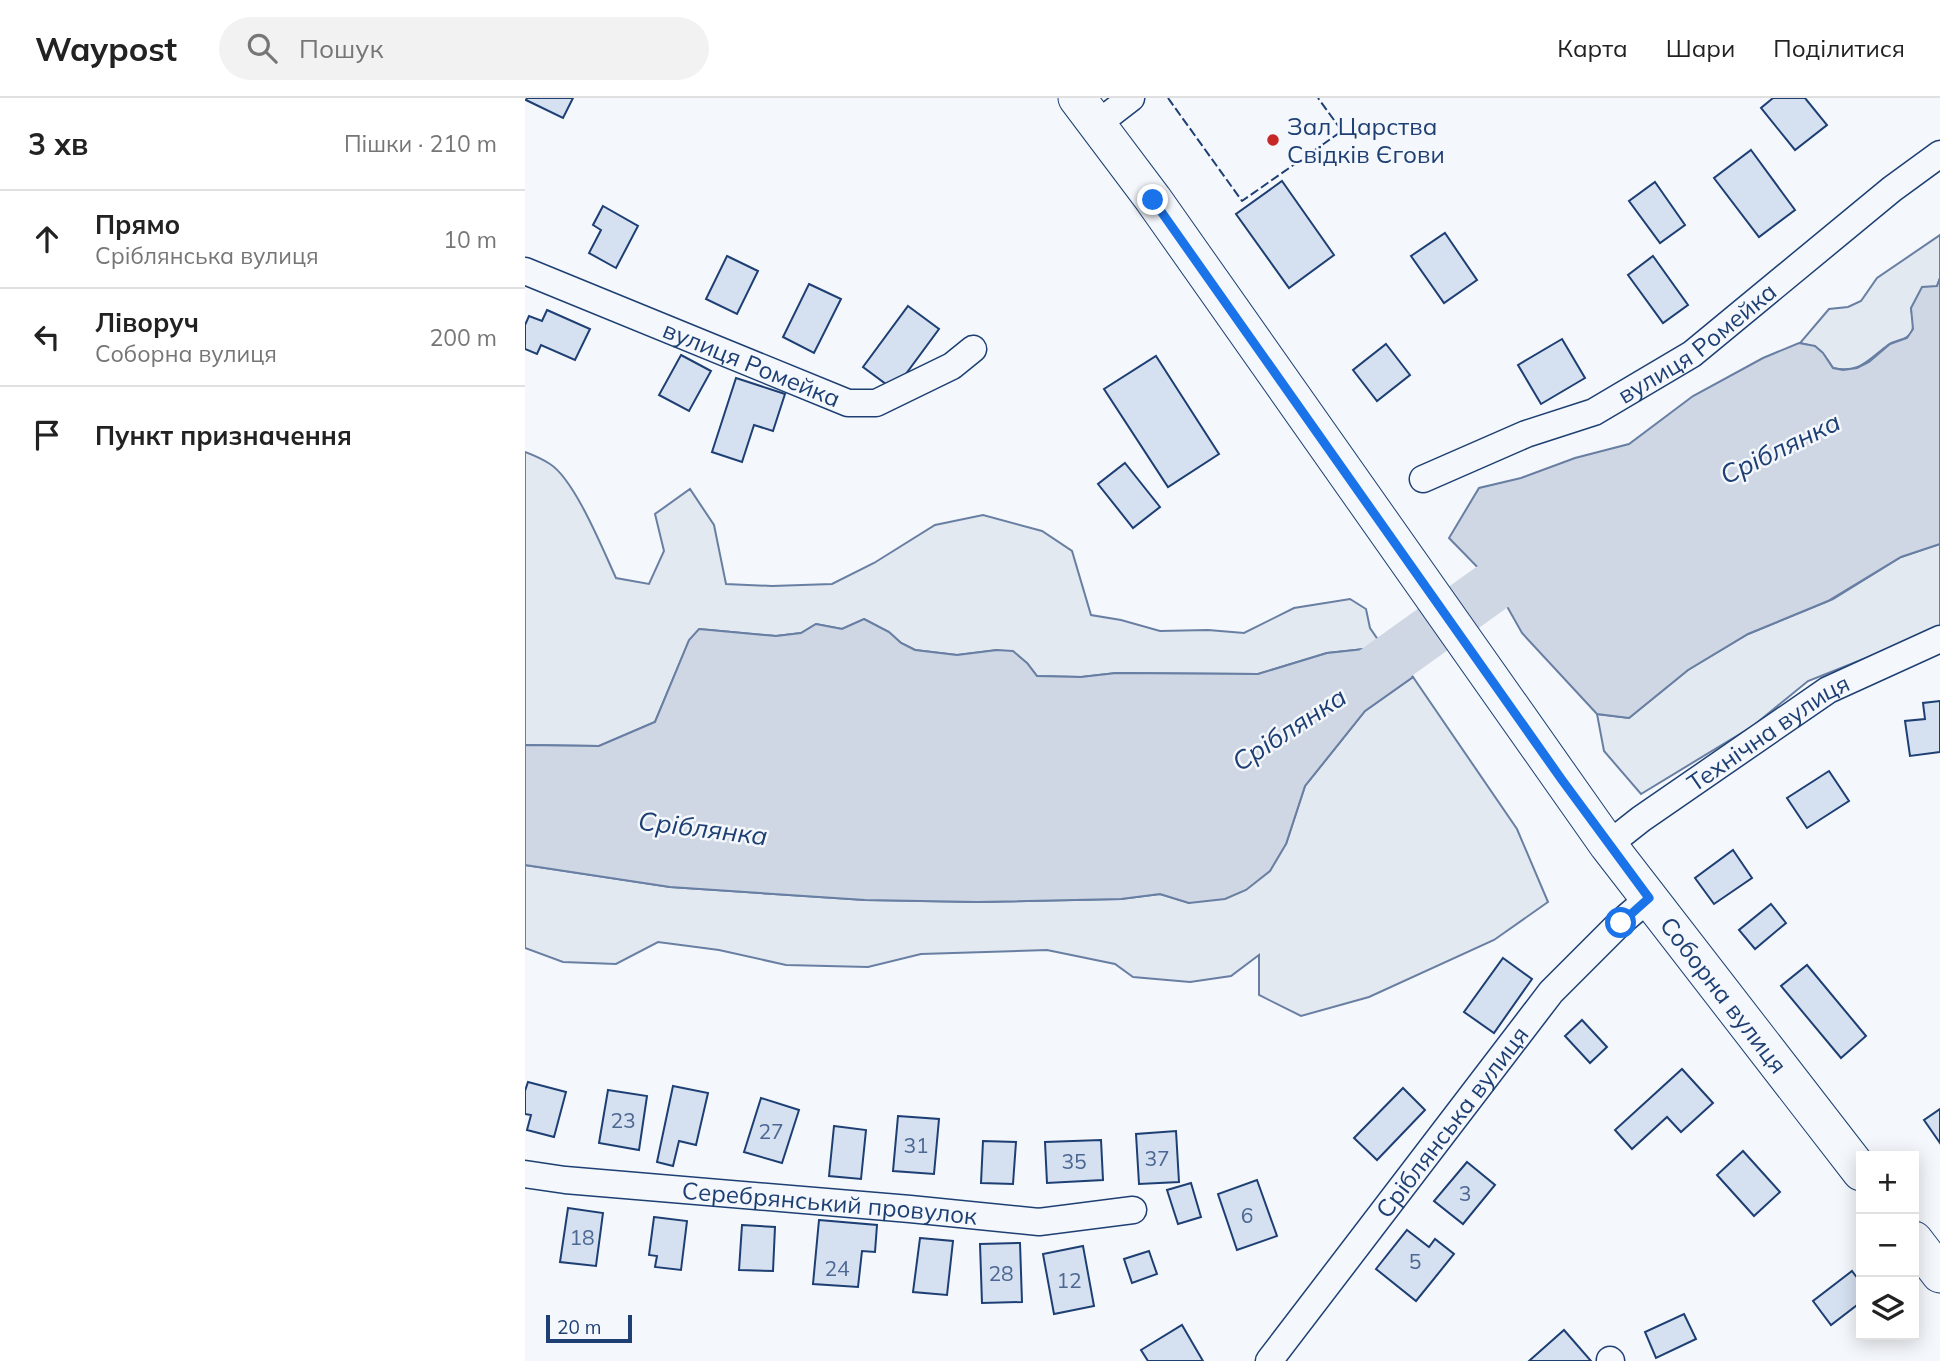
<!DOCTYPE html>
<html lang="uk">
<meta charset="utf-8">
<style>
:root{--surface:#fff;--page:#f2f2f2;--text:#222;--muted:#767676;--line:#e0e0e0}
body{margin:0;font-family:Mulish,sans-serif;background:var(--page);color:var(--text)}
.controls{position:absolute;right:21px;bottom:21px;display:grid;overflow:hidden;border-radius:0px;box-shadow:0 4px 18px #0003}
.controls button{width:63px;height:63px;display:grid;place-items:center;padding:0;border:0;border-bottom:2px solid var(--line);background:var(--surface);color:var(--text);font:35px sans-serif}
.scale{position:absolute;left:21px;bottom:18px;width:86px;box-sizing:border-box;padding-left:7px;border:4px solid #1d3f73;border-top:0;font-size:19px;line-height:24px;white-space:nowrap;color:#1d3f73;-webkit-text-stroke:5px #f4f7fb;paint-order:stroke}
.stop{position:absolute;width:21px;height:21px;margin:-16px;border:5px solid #1a73e8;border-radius:50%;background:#fff}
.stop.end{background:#1a73e8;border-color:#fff;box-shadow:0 2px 7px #0008}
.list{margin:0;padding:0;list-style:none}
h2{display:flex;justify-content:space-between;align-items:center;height:91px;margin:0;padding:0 28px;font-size:30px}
h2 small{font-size:23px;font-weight:400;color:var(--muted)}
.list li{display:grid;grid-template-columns:46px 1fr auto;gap:21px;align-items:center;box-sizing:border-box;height:98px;padding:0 28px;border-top:2px solid var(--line)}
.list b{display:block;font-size:26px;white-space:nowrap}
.list p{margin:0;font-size:23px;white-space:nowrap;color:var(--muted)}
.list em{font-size:23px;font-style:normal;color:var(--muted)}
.icon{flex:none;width:38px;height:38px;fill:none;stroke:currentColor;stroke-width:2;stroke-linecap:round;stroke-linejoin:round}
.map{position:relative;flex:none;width:1415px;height:1263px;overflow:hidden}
header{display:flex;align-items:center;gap:42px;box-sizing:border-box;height:98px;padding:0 35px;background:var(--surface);border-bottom:2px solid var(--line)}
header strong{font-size:33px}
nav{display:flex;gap:38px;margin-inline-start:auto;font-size:24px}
.search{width:490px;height:63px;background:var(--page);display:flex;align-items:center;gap:18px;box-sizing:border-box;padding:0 24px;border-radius:38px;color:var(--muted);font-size:26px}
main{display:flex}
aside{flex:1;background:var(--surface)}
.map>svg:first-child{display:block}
</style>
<header>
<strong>Waypost</strong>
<div class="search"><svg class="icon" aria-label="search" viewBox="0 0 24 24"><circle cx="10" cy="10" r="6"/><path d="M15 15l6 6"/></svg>Пошук</div>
<nav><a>Карта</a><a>Шари</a><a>Поділитися</a></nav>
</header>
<main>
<aside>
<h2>3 хв<small>Пішки · 210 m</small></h2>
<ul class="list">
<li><svg class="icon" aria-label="ahead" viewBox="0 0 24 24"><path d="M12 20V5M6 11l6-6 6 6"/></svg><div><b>Прямо</b><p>Сріблянська вулиця</p></div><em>10 m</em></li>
<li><svg class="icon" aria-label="left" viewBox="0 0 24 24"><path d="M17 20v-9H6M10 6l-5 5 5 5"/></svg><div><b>Ліворуч</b><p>Соборна вулиця</p></div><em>200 m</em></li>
<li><svg class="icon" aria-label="arrive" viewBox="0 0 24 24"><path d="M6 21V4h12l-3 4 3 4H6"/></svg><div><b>Пункт призначення</b></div></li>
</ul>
</aside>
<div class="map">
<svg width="1415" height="1263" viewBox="0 0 1415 1263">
<rect width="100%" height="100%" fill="#f4f7fb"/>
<!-- green -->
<g fill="#e3e9f0" stroke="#687fa3" stroke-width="2">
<path d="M1415 137V180L1412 188 1386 210C1387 218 1390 226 1387 233 1383 243 1371 241 1363 247 1344 261 1335 276 1308 270 1297 253 1294 249 1275 245L1304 211 1323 209 1336 203 1352 180Z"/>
<path d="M0 354C8 357 17 361 25 366 50 382 78 452 91 480L124 486 139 453 130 416 165 391 189 427 201 486 247 488 307 486 349 465 410 427 458 417 517 433 547 453 566 517 596 522 635 533 683 532 719 535 769 510 825 501 841 511 845 530 858 549 802 555 733 576 591 575 556 579 512 578 502 565 472 552 432 557 390 552 376 545 364 534 339 521 317 531 291 526 276 535 251 538 175 531 164 543 130 624 74 648 0 647Z"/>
<path d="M1415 446V528L1346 558 1283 583 1228 628 1116 696 1079 653 1072 616 1104 620 1163 572 1223 536 1308 501 1376 459Z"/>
<path d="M888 579 992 731 1023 804 969 842 844 899 776 918 734 897V857L706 878 665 884 608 879 590 866 522 852 396 856 343 869 261 867 194 852 133 844 91 866 38 864 0 850V767L145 789 340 802 452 804 596 801 635 796 664 805 761 746 780 688 840 613Z"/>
</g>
<!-- water -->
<g fill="#cfd7e4" stroke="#687fa3" stroke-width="2">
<path d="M1415 180V446L1376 459 1303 503 1223 536 1163 572 1104 620 1072 616 997 535 970 487 924 440 954 390 996 380 1050 360 1104 346 1168 298 1238 260 1274 245 1290 248 1298 255 1308 270 1318 272 1332 270 1344 264 1365 246 1382 240 1388 231 1386 210 1397 189 1412 188Z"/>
<path d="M339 521 364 534 376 545 390 552 432 557 472 552 488 553 502 565 512 578 556 579 591 575 733 576 802 555 858 549 888 579 840 613 780 688 761 746 745 773 721 792 700 801 664 805 635 796 596 801 452 804 340 802 145 789 0 767V647L74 648 130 624 164 542 174 531 251 538 276 535 291 526 317 531Z"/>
</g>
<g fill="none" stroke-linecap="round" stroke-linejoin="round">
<!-- river -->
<path stroke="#cfd7e4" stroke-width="51" d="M812 600 970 487 1034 458"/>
</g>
<!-- building -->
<g fill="#d5e0f0" stroke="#1d3f73" stroke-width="2">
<path d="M2 0H48L38 20 1 2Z"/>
<path d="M1248 0H1280L1302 27 1270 52 1236 10Z"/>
<path d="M1226 52 1270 112 1234 139 1189 80Z"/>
<path d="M757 83 809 157 764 190 711 116Z"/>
<path d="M1130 84 1160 127 1135 145 1104 103Z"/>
<path d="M78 108 113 128 91 170 64 155 76 132 68 127Z"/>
<path d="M920 135 952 182 919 205 886 158Z"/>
<path d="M202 158 233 173 212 216 181 201Z"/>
<path d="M1128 158 1163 207 1138 225 1103 177Z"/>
<path d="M284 186 316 201 289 255 258 239Z"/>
<path d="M383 208 414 231 369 292 338 269Z"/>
<path d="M22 212 65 231 50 262 16 247 12 256 0 251V227L4 218 17 223Z"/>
<path d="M1037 241 1060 280 1016 306 993 267Z"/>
<path d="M861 246 885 277 852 303 828 272Z"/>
<path d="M156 257 186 273 164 313 134 297Z"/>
<path d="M631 258 694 356 643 389 579 291Z"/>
<path d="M211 280 260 296 248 333 229 327 217 364 187 354Z"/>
<path d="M600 365 635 409 608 430 573 386Z"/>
<path d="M1415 603V654L1385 658 1380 623 1400 621 1398 605Z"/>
<path d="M1304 673 1324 703 1282 730 1262 700Z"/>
<path d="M1208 752 1227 780 1189 806 1170 780Z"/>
<path d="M1246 806 1261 825 1230 851 1214 832Z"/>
<path d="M978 860 1007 881 969 935 939 914Z"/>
<path d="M1282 867 1341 938 1316 960 1256 888Z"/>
<path d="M1057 922 1082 949 1065 965 1040 938Z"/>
<path d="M1157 971 1188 1005 1156 1034 1142 1019 1107 1051 1090 1032Z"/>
<path d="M3 984 41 994 29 1039 2 1032 6 1017 0 1016V993Z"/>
<path d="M148 988 183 995 171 1047 154 1043 148 1068 132 1064Z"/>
<path d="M878 990 900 1012 852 1062 829 1040Z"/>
<path d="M83 992 122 998 114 1052 74 1045Z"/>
<path d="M236 1000 274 1012 257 1065 219 1054Z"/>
<path d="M1415 1011V1045L1399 1022Z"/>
<path d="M373 1018 414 1021 409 1076 368 1073Z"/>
<path d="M309 1028 341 1032 336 1081 304 1078Z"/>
<path d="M651 1033 654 1084 614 1086 611 1036Z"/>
<path d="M576 1042 578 1082 522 1085 520 1044Z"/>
<path d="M458 1043 491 1044 488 1086 456 1085Z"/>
<path d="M1218 1053 1255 1094 1229 1118 1192 1077Z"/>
<path d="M942 1064 970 1087 938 1126 909 1103Z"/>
<path d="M732 1082 752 1138 712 1152 693 1096Z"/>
<path d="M666 1085 676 1119 653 1126 642 1092Z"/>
<path d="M43 1110 78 1115 71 1168 35 1164Z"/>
<path d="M129 1119 162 1123 156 1172 130 1169 132 1158 124 1157Z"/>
<path d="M294 1122 352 1127 350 1154 337 1153 333 1189 288 1186Z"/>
<path d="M217 1127 250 1129 248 1173 214 1172Z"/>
<path d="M882 1132 904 1149 910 1141 929 1156 891 1203 851 1171Z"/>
<path d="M395 1140 428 1143 422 1197 388 1194Z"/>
<path d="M495 1145 497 1204 457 1205 455 1146Z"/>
<path d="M558 1148 569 1208 529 1216 518 1156Z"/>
<path d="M624 1153 632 1176 607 1185 599 1161Z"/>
<path d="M1327 1173 1336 1185V1204L1306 1227 1288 1203Z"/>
<path d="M1159 1216 1171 1241 1131 1260 1120 1234Z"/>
<path d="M657 1227 678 1263H623L616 1252Z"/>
<path d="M1039 1232 1066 1263H1004Z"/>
</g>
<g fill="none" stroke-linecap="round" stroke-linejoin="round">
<!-- minor casing -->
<g stroke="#1d3f73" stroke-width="29">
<g id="minor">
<path d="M571 27 606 0"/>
<path id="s1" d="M0 173 323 305H351L427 268 448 251"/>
<path id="s2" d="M898 381 1001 336 1069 314 1167 256 1367 91 1415 56"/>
<path id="s3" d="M1083 747 1116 721 1303 592 1415 541"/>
<path id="s4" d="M0 1076 40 1082 385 1111 514 1124 608 1112"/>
<path d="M1085 1262 1086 1263"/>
<path id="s5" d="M744 1263 1026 894 1095 825 1124 800"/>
</g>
</g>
<!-- secondary casing -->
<g stroke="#1d3f73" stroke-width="39">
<g id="secondary">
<path id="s6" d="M552 0 628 101 1083 747 1336 1074"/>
<path d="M1389 1142 1415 1176"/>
</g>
</g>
<!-- minor -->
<use href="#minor" stroke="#f4f7fb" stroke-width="26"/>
<!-- secondary -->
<use href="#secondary" stroke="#f4f7fb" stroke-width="37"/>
<!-- fence -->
<path stroke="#1d3f73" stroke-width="2" stroke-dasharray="9 3.5" stroke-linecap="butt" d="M643 0 717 103 817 33 793 0"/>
</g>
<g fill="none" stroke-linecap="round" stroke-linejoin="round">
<!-- route -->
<path stroke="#1a73e8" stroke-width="9" d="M628 102 1037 682 1124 800 1096 825"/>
</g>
<!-- markers -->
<circle fill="#c62828" stroke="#f4f7fb" stroke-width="2.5" cx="748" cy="42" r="7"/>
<g text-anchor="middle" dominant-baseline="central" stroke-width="5" stroke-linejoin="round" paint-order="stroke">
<!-- number labels -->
<g font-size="21" fill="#4b6792">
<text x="98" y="1022">23</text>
<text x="246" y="1033">27</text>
<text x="391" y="1047">31</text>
<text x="632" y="1060">37</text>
<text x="549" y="1063">35</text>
<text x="940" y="1095">3</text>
<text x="722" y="1117">6</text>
<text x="57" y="1139">18</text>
<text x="890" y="1163">5</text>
<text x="312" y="1170">24</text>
<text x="476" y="1175">28</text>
<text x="544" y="1182">12</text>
</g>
<!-- poi labels -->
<g font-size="24" fill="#1d3f73" stroke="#f4f7fb" text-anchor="start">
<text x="762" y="28">Зал Царства<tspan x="762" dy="28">Свідків Єгови</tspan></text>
</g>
<!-- street labels -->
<g font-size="24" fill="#1d3f73" stroke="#f4f7fb">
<text stroke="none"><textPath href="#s2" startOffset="308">вулиця Ромейка</textPath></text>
<text stroke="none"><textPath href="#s1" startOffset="245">вулиця Ромейка</textPath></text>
<text stroke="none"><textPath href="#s3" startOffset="196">Технічна вулиця</textPath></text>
<text stroke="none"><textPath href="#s6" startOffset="1106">Соборна вулиця</textPath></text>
<text stroke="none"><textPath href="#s5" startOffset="301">Сріблянська вулиця</textPath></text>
<text stroke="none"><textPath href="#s4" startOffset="306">Серебрянський провулок</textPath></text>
</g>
<!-- water labels -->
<g font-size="26" font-style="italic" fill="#1d3f73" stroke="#f4f7fb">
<text transform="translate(1255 350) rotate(-26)">Сріблянка</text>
<text transform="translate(764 631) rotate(-33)">Сріблянка</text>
<text transform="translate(178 730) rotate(7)">Сріблянка</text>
</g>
</g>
</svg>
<div class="controls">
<button>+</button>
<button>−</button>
<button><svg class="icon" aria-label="layers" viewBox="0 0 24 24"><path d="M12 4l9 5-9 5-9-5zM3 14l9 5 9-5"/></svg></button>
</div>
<div class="scale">20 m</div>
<div class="stop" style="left:1096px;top:825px"></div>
<div class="stop end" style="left:628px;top:102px"></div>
</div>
</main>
